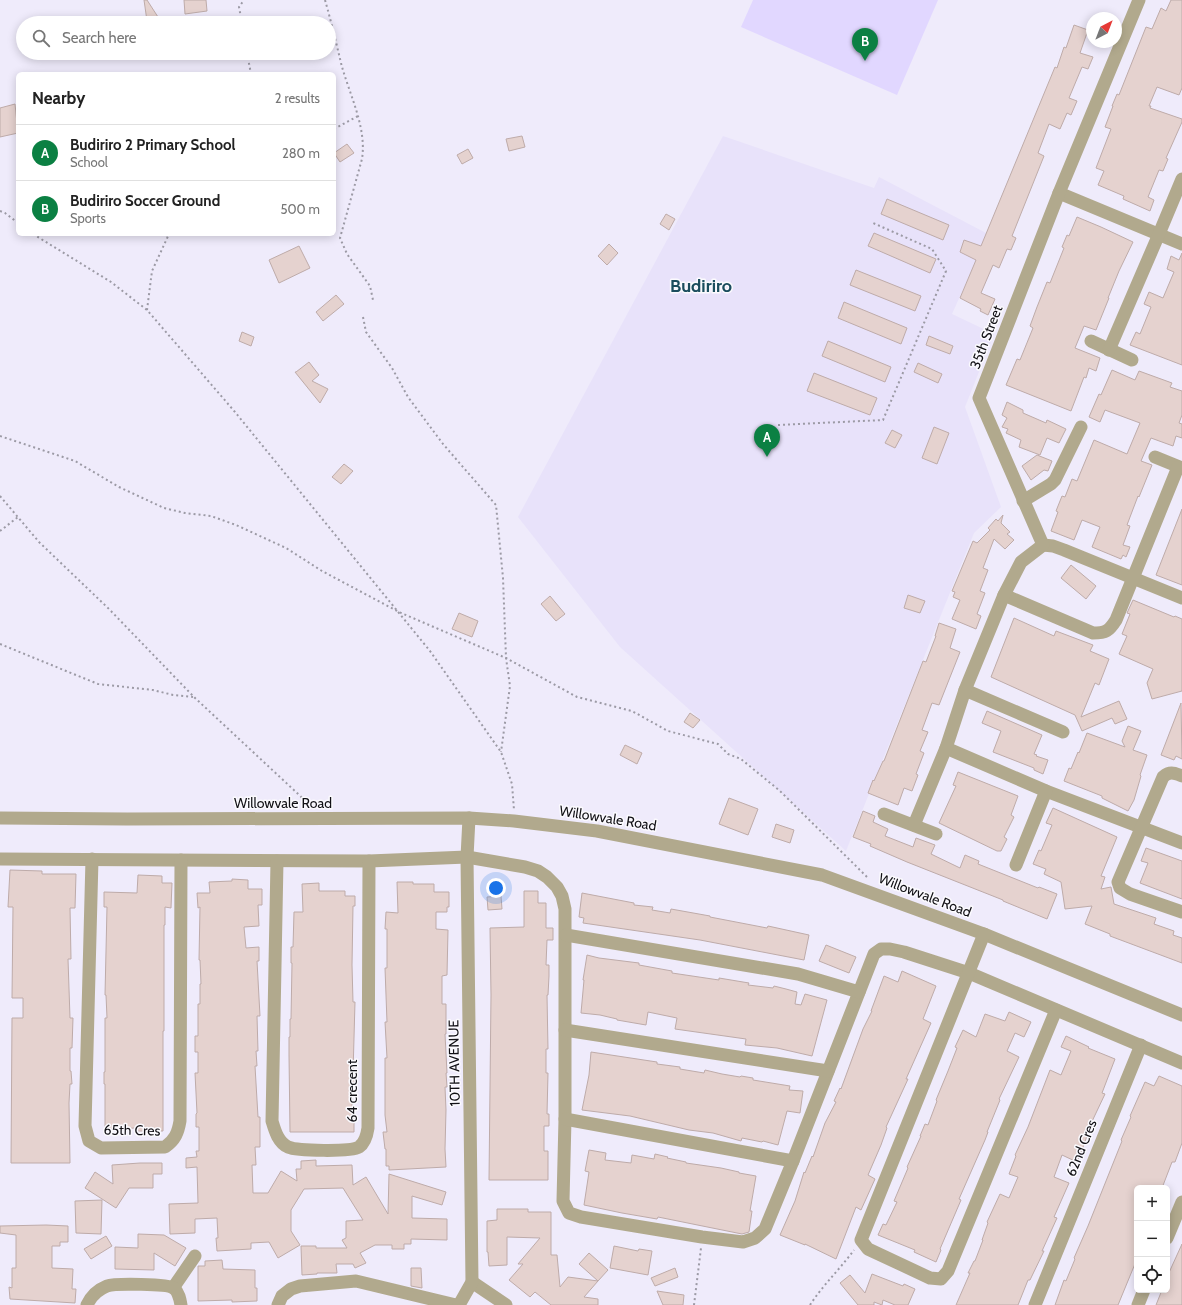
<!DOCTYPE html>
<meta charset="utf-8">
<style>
:root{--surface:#fff;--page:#f6f6f6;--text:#222;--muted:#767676;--line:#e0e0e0;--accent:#0b8043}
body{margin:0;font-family:Cabin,sans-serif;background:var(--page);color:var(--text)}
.controls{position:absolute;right:12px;bottom:12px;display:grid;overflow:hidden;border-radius:6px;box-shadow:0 2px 10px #0003}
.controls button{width:36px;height:36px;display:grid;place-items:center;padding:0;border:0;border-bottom:1px solid var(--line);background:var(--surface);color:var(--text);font:20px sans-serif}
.compass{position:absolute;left:1086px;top:12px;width:36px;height:36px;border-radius:50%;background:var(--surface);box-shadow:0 2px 10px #0003;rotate:42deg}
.you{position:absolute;left:496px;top:888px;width:14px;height:14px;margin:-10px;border:3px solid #fff;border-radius:50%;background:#1a73e8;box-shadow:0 0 0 6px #1a73e833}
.badge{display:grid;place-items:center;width:26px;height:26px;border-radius:50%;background:var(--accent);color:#fff;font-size:13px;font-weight:700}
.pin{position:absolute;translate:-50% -33px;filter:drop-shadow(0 1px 2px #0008)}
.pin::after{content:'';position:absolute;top:21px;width:14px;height:12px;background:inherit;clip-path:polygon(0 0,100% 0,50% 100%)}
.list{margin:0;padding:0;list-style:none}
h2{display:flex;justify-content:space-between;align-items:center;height:52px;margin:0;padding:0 16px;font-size:17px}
h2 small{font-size:13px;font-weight:400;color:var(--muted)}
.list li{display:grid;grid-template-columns:26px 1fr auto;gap:12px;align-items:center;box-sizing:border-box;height:56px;padding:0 16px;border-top:1px solid var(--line)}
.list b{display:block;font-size:15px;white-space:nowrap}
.list p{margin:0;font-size:13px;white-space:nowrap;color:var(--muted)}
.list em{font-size:13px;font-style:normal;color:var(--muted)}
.icon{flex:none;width:22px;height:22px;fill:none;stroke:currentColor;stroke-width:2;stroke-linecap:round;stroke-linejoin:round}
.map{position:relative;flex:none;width:1182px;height:1305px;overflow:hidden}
.search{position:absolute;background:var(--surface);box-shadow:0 2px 10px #0003;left:16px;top:16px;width:320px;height:44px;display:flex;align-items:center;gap:10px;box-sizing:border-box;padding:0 14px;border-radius:22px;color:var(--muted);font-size:15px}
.panel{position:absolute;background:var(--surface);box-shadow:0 2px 10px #0003;left:16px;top:72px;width:320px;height:164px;border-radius:6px}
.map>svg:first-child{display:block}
</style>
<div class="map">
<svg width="1182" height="1305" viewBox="0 0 1182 1305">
<rect width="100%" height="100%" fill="#efebfb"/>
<!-- built -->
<path fill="#e8e2fa" d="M723 136 874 188 879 177 988 234 952 314 994 334 965 407 1001 507 974 533 846 851 620 647 518 517Z"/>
<!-- green -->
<path fill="#e1d7ff" d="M753 0H938L897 95 741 27Z"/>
<!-- building -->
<g fill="#e5d2cf" stroke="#beaba9">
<path d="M144 0H147L158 17 147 21Z"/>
<path d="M184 0H206L207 11 185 14Z"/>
<path d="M1171 0H1182V88L1179 95 1157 87 1149 106H1151L1150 108 1182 119V122L1166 158 1168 159 1163 171 1159 170 1148 197 1154 200 1150 211 1123 199 1124 196 1098 185 1104 171 1096 168 1111 129 1105 127 1113 106H1112L1117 94 1119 95 1146 27 1152 29 1161 8 1166 11Z"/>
<path d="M1074 25 1088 30 1080 53 1093 57 1088 69 1082 67 1069 98 1077 101 1071 115 1067 113 1060 129 1049 124 1038 153 1044 156 1012 236 1016 238 1011 250 1007 249 999 268 993 265 981 293 995 299 988 315 980 311 981 309 960 298 976 260 960 252 964 240 981 246 1055 67 1057 68 1064 47 1066 48Z"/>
<path d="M15 104 18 133 0 137V108Z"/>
<path d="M522 136 525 147 509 151 506 139Z"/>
<path d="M347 144 354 153 340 162 334 153Z"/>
<path d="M468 149 473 158 462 164 457 155Z"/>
<path d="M887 199 949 225 943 240 881 214Z"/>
<path d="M666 214 675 219 669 230 660 224Z"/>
<path d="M1077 217 1101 227 1133 242 1119 271 1108 298H1109L1096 330 1084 326 1075 348 1100 358 1096 371 1089 368 1086 378 1084 377 1071 411 1006 385 1017 359 1020 360 1033 328 1030 326 1037 307 1047 282 1050 283 1064 248 1062 247 1067 235 1069 236Z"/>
<path d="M874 233 936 259 930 273 868 246Z"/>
<path d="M609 244 618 253 607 265 598 256Z"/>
<path d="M299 246 310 268 279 283 269 260Z"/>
<path d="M1182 253V365L1130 345 1136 332 1140 334 1151 307 1144 304 1149 292 1163 298 1174 272 1167 269 1171 256 1179 260Z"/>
<path d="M856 270 921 296 915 311 850 285Z"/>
<path d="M336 295 344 304 323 321 316 312Z"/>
<path d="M844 302 907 328 901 344 838 318Z"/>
<path d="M242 332 254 337 251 346 239 341Z"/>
<path d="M929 336 953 346 950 354 926 345Z"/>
<path d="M828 341 891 367 885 382 822 356Z"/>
<path d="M309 362 319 375 312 381 328 389 320 403 295 372H296Z"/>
<path d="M918 363 942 374 938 383 914 372Z"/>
<path d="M1112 370 1135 380 1139 371 1172 383 1170 387 1182 391V415L1179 423 1182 424V438L1176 436 1173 446 1151 438 1141 461 1152 465 1139 497 1138 496 1127 525 1130 526 1123 545 1130 547 1126 557 1123 555 1121 559 1092 547 1100 527 1082 520 1074 540 1051 531 1058 512 1056 511 1062 496 1065 497 1072 479 1077 481 1094 440 1127 454 1140 423 1105 410 1100 422 1089 417 1099 394 1101 395Z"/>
<path d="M814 373 877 398 870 415 807 391Z"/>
<path d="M1007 402 1023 410V413L1046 423 1047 420 1066 429 1059 443 1047 438 1040 455 1019 447 1021 440 1006 433 1008 429 1002 427 1007 418 1002 415Z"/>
<path d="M934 427 949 433 937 464 922 458Z"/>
<path d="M892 430 902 435 895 448 885 443Z"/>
<path d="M1037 455 1052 461 1048 471 1044 470 1031 480 1022 466Z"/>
<path d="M344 464 353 471 341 484 332 477Z"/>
<path d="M1182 509V585L1156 575Z"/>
<path d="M1003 515 1001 523 1010 532 1007 534 1014 540 1005 549 994 539 983 568 988 570 980 591 985 593 977 614 981 616 976 629 952 619 960 600 953 597 955 592 952 591 973 541 977 543 990 530 988 528 996 519 998 521Z"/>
<path d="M1071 565 1096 586 1086 599 1061 578Z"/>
<path d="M908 595 925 601 920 613 904 608Z"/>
<path d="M550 596 565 614 556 621 541 604Z"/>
<path d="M1133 600 1174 617 1175 616 1182 619V691L1152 699 1147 683 1153 669 1119 654 1127 636 1122 634 1130 614 1127 613Z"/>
<path d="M459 613 478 621 472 637 452 629Z"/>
<path d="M1014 618 1054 636 1056 631 1093 645 1090 651 1109 659 1099 685 1095 683 1081 717 1119 701 1127 719 1115 724 1112 718 1082 731 1075 715 991 677Z"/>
<path d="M939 623 956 629 950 648 960 652 939 705 932 703 922 730 928 732 920 751 924 753 916 774 918 775 912 791 904 788 898 805 868 793 873 780 874 781 883 761H884L923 661 926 662 936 636H935Z"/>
<path d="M1181 703 1182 759 1176 756 1174 760 1161 755Z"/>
<path d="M987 711 1042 735 1034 754 1037 755 1036 756 1048 760 1043 774 1034 770V768L993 752 1001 731 982 723Z"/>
<path d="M690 713 700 720 693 728 684 722Z"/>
<path d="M1128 726 1141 731 1133 750 1147 755 1140 775 1141 776 1134 800 1128 811 1102 798V796L1064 781 1069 768 1071 769 1078 752 1079 753 1087 733 1125 747 1122 741Z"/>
<path d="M625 745 642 753 637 764 620 755Z"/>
<path d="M958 772 1018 796 1011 815 1014 817 1004 837 1007 839 1001 851H997L939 823 956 786 953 785Z"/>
<path d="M729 798 758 809 748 835 719 824Z"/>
<path d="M1053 808 1117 837 1101 876 1105 877 1101 889 1111 887 1114 904 1156 918 1154 924 1174 931 1173 935 1182 938V963L1110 936V934L1085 924 1092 906 1065 909 1061 882 1044 874 1046 869 1033 864 1039 850 1041 851 1052 825 1046 823Z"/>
<path d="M863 811 875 816 873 822 888 829 885 836 913 847 916 838 935 845 931 854 960 868 965 855 979 861 978 864 1038 888 1039 887 1057 894 1047 919 1003 901V900L907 862 870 846 871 844 853 837Z"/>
<path d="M776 824 794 830 790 843 772 837Z"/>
<path d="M1146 848 1182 861V899L1140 883 1148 863 1141 861Z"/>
<path d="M10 870 42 871V874H76L75 908H70L71 959H68L70 1018H73L72 1048H70V1071H71L72 1084H70L69 1103 70 1163H11L12 1018H23V998H12L13 907H8Z"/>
<path d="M138 875 162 876V883H172L171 908 165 907V925H164V1031H163V1131H137V1128L105 1129V1084H104V1072H105V1018H107L106 995H105L107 907H104V892L137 893Z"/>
<path d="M232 879 248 880V889H262V905H258L259 926 244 927 246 948 259 947V961H257L260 1016H257L258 1051H256L257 1066H255L258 1117H260V1147H255L256 1165H252L253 1193H268L281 1171 297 1181 296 1169H301V1161L316 1160V1166L352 1165 353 1185 366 1177 388 1214 389 1174 446 1192 442 1205 412 1196V1218L447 1219V1240L411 1239V1244H404V1249H392V1245H375L360 1253 366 1263 355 1268 353 1264H336L337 1273H317V1274L302 1275 301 1246H316V1248H347L342 1240 346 1238V1221L363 1220 343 1188 304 1189 291 1210V1231L300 1245 278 1258 269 1242 251 1243V1249L217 1251 216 1238H218L217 1218 195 1219V1233L170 1234 169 1204 198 1203 197 1167 186 1168V1158L197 1157 196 1151H199V1127H196V1114L197 1113 195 1073H198V1052H195V1036H198V1004H200V984H201L200 960H199L200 907 198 908 197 893H210L209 882 232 881Z"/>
<path d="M397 882H413V884H434V892H449V907H447V912H436V929L448 930 447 975 442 976V1004H446V1034H445L447 1073H446L447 1087H445L446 1110 445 1149 446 1167 389 1170V1166H386V1149H385L383 1132H387L385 1115V1058H387L385 1022H387L385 968H387V929H385L386 912 398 913Z"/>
<path d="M319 883V891H345V896H355V906H353L352 965 353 1002H355L353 1074H356L355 1088H352V1118H354V1132H290L289 1055V1037H290V1019H291L292 963H291V947H293L294 912H303L302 884Z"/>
<path d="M524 891H538V903H546V928H553V940H547L546 965H549V976L548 995H547L548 1049H546V1073H548L547 1114H549V1126H544V1151H548V1180H489L491 995 490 928 524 927Z"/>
<path d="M582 893 634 903V905L653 907 652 910 670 913 671 909 710 916V917L767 928 768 926 809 935 804 960 700 940 583 923 584 918 579 917Z"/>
<path d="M501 896 502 909 488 910 487 897Z"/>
<path d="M826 945 856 957 849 973 819 961Z"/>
<path d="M587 955 599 958 639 963V965L672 971V973L719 980V978L749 983 748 985 773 988 774 986 786 989 797 992 795 1004 801 1005 805 994 827 1000 812 1056 777 1048 745 1045 746 1039 675 1029 677 1018 648 1012 646 1025 617 1020V1019L600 1015 581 1013 584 980H583Z"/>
<path d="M902 971 936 986 923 1019 931 1023 906 1079H908L886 1127 887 1128 881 1145 868 1175 875 1179 861 1210 856 1207 836 1259 805 1244V1245L780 1235 795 1201 804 1172 805 1173 812 1156 813 1157 825 1123 836 1102 834 1101 840 1088 841 1089 863 1029 872 1011H871L884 976 898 982Z"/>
<path d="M1009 1012 1031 1022 1024 1037 1015 1033 1007 1051 1019 1057 999 1099 1000 1100 987 1132H988L985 1140 959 1199 961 1200 940 1249 941 1250 936 1262 914 1252 915 1250 878 1235 883 1224 886 1225 897 1202 894 1201 908 1168 907 1167 921 1136H920L925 1124 928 1125 937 1101 936 1100 948 1071 957 1048 955 1047 963 1030 976 1037 985 1014 1005 1021Z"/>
<path d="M1066 1036 1089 1047 1088 1048 1115 1059 1102 1093 1105 1094 1087 1132 1088 1133 1082 1150 1077 1162 1062 1155 1054 1177 1069 1183 1054 1217 1057 1218 1042 1251H1044L1030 1280H1028L1018 1305H956L970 1273H968L974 1261H975L983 1240H982L988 1223 987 1222 1000 1194 1009 1198 1018 1177 1009 1174 1016 1156 1015 1155 1028 1127 1050 1070 1061 1075 1071 1051 1061 1047Z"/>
<path d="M591 1052 657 1062V1064L680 1067V1069L704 1073 705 1070 722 1074 740 1077 741 1076 753 1078V1080L790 1086 789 1090 803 1091 800 1113 787 1111 778 1145 763 1141 762 1142 742 1138 741 1141 713 1133 689 1130 630 1116 582 1110 589 1075Z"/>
<path d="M1159 1076 1182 1086V1143L1175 1162H1172L1162 1188H1137V1259L1118 1305H1055L1064 1280 1066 1281 1075 1259 1074 1258 1088 1226 1122 1141 1121 1140 1131 1117 1130 1116 1145 1082 1154 1086Z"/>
<path d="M589 1150 606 1153 605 1160 631 1163 632 1155 654 1159 655 1154 668 1157 667 1158 686 1162V1163L721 1168 739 1172V1173L756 1176 750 1211H752L749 1232 742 1234 658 1217 657 1219 622 1213 584 1205 589 1172 585 1171Z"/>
<path d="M140 1163H162V1174H153V1188H129L116 1208 85 1188 95 1172 113 1184 112 1165Z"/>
<path d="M102 1200 101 1234 76 1233 75 1201Z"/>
<path d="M497 1209H528V1212H551V1255H557L560 1287 568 1277 598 1281 584 1297 598 1299V1305H551L535 1292 530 1297 509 1280 523 1264H518L540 1238 507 1237V1265L489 1266 488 1252H487V1221L497 1220Z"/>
<path d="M46 1225 68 1226V1242H60V1246H52V1268L73 1269 72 1289H76L75 1303 10 1299 9 1287 12 1288V1268H16V1235L0 1233V1226Z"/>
<path d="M138 1234 164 1235 186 1248 175 1266 154 1253V1270L115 1269V1247L138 1248Z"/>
<path d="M106 1236 112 1246 91 1259 84 1249Z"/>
<path d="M1182 1244V1305H1156L1162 1290H1167V1277Z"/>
<path d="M614 1246 638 1251 639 1249 652 1251 648 1275 610 1268Z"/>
<path d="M589 1253 608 1270 598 1281 579 1264Z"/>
<path d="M222 1260 223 1269 255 1270V1288H257V1301L232 1302V1300L198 1301V1266H205V1261Z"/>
<path d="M411 1268H421L422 1288 411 1286Z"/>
<path d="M675 1268 678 1277 655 1286 651 1278Z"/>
<path d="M872 1274 903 1286 904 1284 915 1289 908 1305H895L883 1300 882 1305 874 1302V1305H858L840 1283 850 1275 865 1293Z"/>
<path d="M657 1291 684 1295 683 1305H663Z"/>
</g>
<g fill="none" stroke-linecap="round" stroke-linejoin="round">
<!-- path -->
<g stroke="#9c9aa5" stroke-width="2" stroke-dasharray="2 3" stroke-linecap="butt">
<path d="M325 0C331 21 336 42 341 63 349 94 367 127 362 159L340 238 347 254 370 286 373 300"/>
<path d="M242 23 239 7 244 0"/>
<path d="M247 53 251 74"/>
<path d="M334 129 358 116"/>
<path d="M0 211 5 213 18 223"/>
<path d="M33 234 111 282 147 310 235 412 430 651 501 752 512 784 514 810"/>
<path d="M147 310 152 271 169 234"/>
<path d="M363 317 366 332 392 368 408 397 443 444 496 505 503 578 506 658 510 686 501 752"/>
<path d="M778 425 883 420 946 271 932 249 873 223"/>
<path d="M0 436 75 461 119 487 164 508 185 513 211 516 236 525 286 548 322 571 399 612 443 631 506 658 577 697 632 711 668 731 718 744 728 754 741 759 780 791 867 877"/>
<path d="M0 496 39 542 109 609 194 697 311 806"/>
<path d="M0 531 18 517"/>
<path d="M0 644 98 684 153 690 173 695 193 697"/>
<path d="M694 1305 701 1248"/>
<path d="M810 1305C823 1285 840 1269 854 1250"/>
</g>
<!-- minor -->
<g stroke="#b1a98d" stroke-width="13">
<path d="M1059 193 1182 244"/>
<path d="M1091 341 1132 360"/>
<path d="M1109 350 1159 234 1182 179"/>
<path d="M1155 457 1182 468"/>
<path d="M1023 501 1051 484 1055 480 1081 427"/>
<path d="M1043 545 979 398 1059 193 1139 0"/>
<path d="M1043 545 1053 546 1064 550 1182 598"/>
<path d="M1004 595 1093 633C1106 633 1109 631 1116 620L1178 467"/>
<path d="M965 690 1063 732"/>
<path d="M946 748 1046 791 1182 843"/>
<path d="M1182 776C1174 773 1170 771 1163 777L1118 882 1120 888 1130 894 1182 912"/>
<path d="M884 814 936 834"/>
<path d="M0 818 127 819 469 818 514 821 597 831 822 875 984 934 1182 1015"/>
<path d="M914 825 946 748 965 690 1004 595 1021 562 1043 545"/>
<path d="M0 859 369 861 467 857 525 867 538 871 547 877 557 887 562 896 565 909V1119L563 1201 569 1213 581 1217 702 1237 743 1242 755 1238 765 1229 793 1161 874 954 881 949H890L904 952 969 973 1182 1063"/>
<path d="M92 859 85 1126 89 1141 101 1148 165 1147C175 1140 178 1133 180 1121L181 860"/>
<path d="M277 861 272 1121C275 1131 278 1142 288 1147 297 1151 351 1152 359 1147 365 1143 367 1135 368 1128L369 861"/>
<path d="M1016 865 1046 791"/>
<path d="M984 934 861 1240 868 1249 930 1278 941 1279 948 1271 1056 1010"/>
<path d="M566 935 798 974 859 992"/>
<path d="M565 1030 828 1071"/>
<path d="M565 1119 793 1161"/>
<path d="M1167 1238 1182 1202"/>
<path d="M472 1282 506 1305"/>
<path d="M173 1288 195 1256"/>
<path d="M87 1305C91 1296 97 1290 107 1286 115 1283 168 1284 174 1288 179 1293 180 1299 181 1305"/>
<path d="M278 1305 282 1296 291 1289 300 1286 356 1281 456 1305"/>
<path d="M459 1305 472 1282 467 857 469 818"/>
<path d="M1035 1305 1141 1045"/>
<path d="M1138 1305 1144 1290"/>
</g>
</g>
<g text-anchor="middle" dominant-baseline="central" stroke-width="3" stroke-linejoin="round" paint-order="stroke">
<!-- street labels -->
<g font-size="14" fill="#111015" stroke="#fbfafe">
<text transform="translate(986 337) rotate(-69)">35th Street</text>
<text x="283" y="803">Willowvale Road</text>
<text transform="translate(608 818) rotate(9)">Willowvale Road</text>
<text transform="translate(925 895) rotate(21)">Willowvale Road</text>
<text transform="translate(454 1063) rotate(-91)">10TH AVENUE</text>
<text transform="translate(352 1091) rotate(-90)">64 crecent</text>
<text transform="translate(132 1130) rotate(1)">65th Cres</text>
<text transform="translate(1081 1148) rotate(-68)">62nd Cres</text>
</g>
<!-- district labels -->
<g font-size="18" font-weight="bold" fill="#1b4d5e" stroke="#fbfafe">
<text x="701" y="286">Budiriro</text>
</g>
</g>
</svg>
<div class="controls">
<button>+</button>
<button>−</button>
<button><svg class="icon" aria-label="locate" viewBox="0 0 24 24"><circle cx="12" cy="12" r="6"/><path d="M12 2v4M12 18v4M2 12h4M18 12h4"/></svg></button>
</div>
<svg class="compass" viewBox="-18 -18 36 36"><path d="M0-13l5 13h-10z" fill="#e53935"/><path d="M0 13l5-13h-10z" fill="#767676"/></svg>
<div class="you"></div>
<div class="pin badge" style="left:767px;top:457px">A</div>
<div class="pin badge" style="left:865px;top:61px">B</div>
<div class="search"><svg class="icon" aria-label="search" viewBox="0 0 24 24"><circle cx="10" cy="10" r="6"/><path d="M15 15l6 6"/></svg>Search here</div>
<section class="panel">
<h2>Nearby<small>2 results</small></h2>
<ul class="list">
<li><span class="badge">A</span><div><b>Budiriro 2 Primary School</b><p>School</p></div><em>280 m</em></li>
<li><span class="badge">B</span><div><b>Budiriro Soccer Ground</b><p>Sports</p></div><em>500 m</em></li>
</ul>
</section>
</div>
